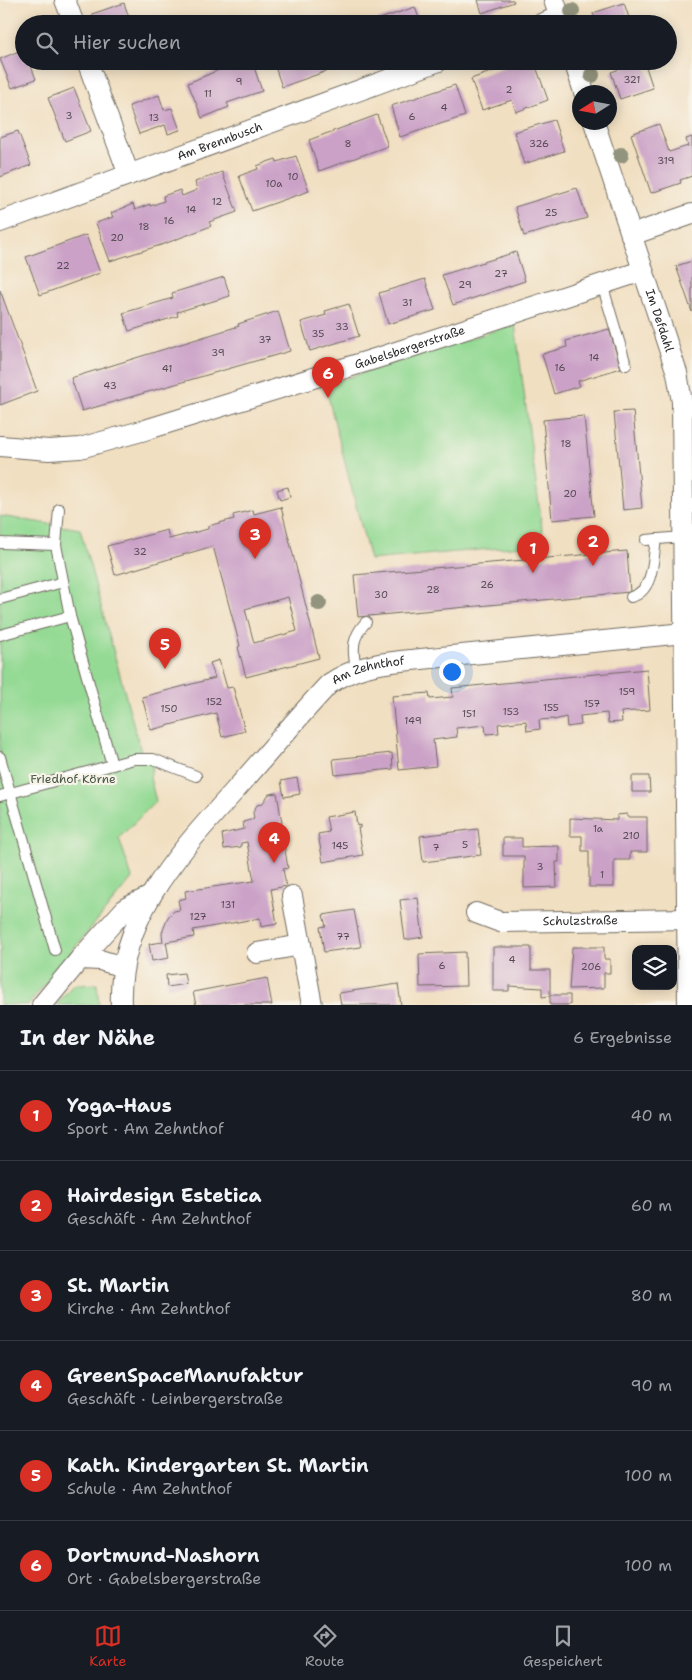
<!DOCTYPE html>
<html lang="de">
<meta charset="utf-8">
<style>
:root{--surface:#171b24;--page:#242831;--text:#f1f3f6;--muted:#9ea1a6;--line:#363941;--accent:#d93025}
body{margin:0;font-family:"Shantell Sans",sans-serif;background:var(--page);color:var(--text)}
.controls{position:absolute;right:15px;bottom:15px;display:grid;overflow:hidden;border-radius:10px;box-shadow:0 2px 12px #0003}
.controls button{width:45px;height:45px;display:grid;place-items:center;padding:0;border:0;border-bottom:1px solid var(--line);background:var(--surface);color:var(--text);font:25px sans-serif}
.compass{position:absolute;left:572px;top:85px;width:45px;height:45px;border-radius:50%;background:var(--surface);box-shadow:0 2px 12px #0003;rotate:259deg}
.you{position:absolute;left:451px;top:671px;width:18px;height:18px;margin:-12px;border:4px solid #fff;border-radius:50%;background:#1a73e8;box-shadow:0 0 0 8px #1a73e833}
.badge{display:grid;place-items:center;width:32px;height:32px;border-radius:50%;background:var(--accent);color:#fff;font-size:16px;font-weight:700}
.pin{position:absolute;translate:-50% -41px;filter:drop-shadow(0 1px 2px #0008)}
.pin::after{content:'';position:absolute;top:26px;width:18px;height:15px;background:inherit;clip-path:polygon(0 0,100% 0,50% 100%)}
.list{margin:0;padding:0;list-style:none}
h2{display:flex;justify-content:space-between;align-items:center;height:65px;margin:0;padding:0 20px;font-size:21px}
h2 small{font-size:16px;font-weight:400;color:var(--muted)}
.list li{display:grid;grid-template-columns:32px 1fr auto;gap:15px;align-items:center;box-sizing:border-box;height:90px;padding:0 20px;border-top:1px solid var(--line)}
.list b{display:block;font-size:19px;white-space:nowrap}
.list p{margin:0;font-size:16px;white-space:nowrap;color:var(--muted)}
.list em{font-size:16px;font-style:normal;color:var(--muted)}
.icon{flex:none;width:28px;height:28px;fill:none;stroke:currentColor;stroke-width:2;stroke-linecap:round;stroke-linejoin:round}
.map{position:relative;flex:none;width:692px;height:1005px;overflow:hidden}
.search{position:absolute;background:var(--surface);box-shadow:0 2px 12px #0003;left:15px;right:15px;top:15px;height:55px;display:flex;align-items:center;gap:12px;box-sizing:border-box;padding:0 18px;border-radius:28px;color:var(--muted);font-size:19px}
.sheet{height:605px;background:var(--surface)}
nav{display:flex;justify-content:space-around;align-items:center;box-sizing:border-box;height:70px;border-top:1px solid var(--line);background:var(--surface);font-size:14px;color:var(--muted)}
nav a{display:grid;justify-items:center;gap:2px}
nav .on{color:var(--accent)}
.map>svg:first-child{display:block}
</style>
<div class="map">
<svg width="692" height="1005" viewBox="0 0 692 1005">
<rect width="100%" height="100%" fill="#f7f3e8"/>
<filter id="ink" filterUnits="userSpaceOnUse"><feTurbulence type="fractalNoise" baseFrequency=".02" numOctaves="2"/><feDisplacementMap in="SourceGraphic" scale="10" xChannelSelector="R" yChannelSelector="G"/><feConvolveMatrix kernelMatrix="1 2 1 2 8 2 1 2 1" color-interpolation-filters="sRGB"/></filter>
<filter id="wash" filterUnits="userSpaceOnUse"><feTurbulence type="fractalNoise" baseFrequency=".0096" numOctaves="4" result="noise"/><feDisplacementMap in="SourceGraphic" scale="20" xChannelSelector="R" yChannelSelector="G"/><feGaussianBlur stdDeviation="1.12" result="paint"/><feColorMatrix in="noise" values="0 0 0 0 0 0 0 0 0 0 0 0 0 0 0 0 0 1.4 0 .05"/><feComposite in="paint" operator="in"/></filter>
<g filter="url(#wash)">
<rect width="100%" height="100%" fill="#f1dfc1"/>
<!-- green -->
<g fill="#94da94" stroke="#608260">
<path d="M515 324 544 544 370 560 325 385Z"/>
<path d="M0 516 80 529 141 752 155 753 150 778 156 801 119 838 132 878 28 1005H0Z"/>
<path d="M97 984 99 1005H56L73 985Z"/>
</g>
<g id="blocks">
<!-- building -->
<g fill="#cba1c7" fill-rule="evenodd">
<path d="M478 0H513L514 2 482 13Z"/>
<path d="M124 3 131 24H96L92 14Z"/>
<path d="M624 3 631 24H597L593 13Z"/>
<path d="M415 7 421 24H368V23Z"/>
<path d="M24 49V61H29L36 79 12 88 0 59Z"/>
<path d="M240 61H252L262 91 227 103 229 107 202 118 188 83Z"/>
<path d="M273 61H355L282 87Z"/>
<path d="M521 61H534L548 100 516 112 512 100 482 110 471 79Z"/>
<path d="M644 61 653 88 620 99 611 72Z"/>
<path d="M455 85 465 116 400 137 391 106Z"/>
<path d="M74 88 91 131 65 141 48 98Z"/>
<path d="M159 95 164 110 172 108 180 130 168 134 165 125 139 134 129 106Z"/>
<path d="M377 115 388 146 319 171 309 140Z"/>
<path d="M554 120 564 151 524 164 514 132Z"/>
<path d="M659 124 669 152 688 146 686 139 692 137V176L680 180 681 183 651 193 631 134Z"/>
<path d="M18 131 31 165 0 177V137Z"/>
<path d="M296 156 309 191 252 211 239 176 258 169 257 166 267 162 276 159 277 162Z"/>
<path d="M222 172 237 212 209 222 211 226 164 244 110 261 96 223 113 217 111 213 133 204 135 210 150 204V206L164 201 163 196 180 190 182 196 197 190 195 182Z"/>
<path d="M577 188 587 218 524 236 515 207Z"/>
<path d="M86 235 100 273 40 295 26 257Z"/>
<path d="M516 252 525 281 453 305 442 275Z"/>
<path d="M692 261V312L676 266Z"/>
<path d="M224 277 230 296 177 312 178 316 129 331 123 313 173 298 172 293Z"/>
<path d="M425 279 435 310 388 324 379 293Z"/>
<path d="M0 290 37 391 0 405Z"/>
<path d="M349 304 359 336 310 351 301 322 326 315 325 311Z"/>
<path d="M278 311 290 351 82 411 71 378 239 326 238 324Z"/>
<path d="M609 329 621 368 578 381 580 386 554 394 542 354 567 347 566 341Z"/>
<path d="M633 411 642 508 623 510 614 412Z"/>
<path d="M584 416 594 516 552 520 543 420Z"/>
<path d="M288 487 290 497 280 500 277 490Z"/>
<path d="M281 507 319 658 246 677 238 647 240 646 213 546 115 575 107 546 167 530 169 539 208 529V526L234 519 233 515 253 510 254 514ZM288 597 297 631 254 643 245 609Z"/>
<path d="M627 551 630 592 358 617 354 575Z"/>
<path d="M219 660 227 688 233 687 245 731 222 737 216 713 151 730 142 697 215 678 210 663Z"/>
<path d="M647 669 650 710 621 712 622 722 608 723 607 713 580 716 581 725 567 727 566 717 554 720V719L539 720 540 729 527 731 526 721 498 724 499 733 486 734 485 725 456 728 457 737 433 740 436 766 399 770 392 696 429 693 430 699 453 697 452 688Z"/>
<path d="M392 753 393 769 335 775 333 759Z"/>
<path d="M632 776H649L650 792H632Z"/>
<path d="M297 778 300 794 284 797 281 781Z"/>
<path d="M277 793 282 823 275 824 278 839 283 838 288 868 283 869 286 886 271 889 277 924 261 927 260 918 193 930 194 937 166 942 169 958 152 961 149 944 163 942 162 933 168 917 174 911 180 910 178 900 186 898 185 891 254 881 247 842 241 843V847L224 849 222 834 244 829 243 822 254 819 253 812 257 805 262 804 269 794Z"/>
<path d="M355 812 357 826 360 825V828H358L363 855 323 862 318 834 329 832 326 817Z"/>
<path d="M627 814V817H647V852H630V860H614V887H589V851H582V836H570V818L617 820V815Z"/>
<path d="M478 829 481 855 423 862 420 836Z"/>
<path d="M503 838H522V847L559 846V862H556L557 887 524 888V856H503Z"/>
<path d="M418 898 423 937 405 940 400 900Z"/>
<path d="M354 910 361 947 324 952 320 927 326 926 323 915Z"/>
<path d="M493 947H531V970H550V995H570V1005H550V996L542 997V988L509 986V991H493Z"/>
<path d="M572 947H604V959H610V973H604V988L569 989Z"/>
<path d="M465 952 466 986 420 987 419 954Z"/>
<path d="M184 973 186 984 167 987 166 975Z"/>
<path d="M267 978 272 1005H196L193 992Z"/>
<path d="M398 984 401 1005H341L339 993Z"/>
</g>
</g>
</g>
<g filter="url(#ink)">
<use href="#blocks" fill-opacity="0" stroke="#706a60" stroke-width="1"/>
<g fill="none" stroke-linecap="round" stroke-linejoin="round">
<!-- lane casing -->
<g stroke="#706a60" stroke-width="12">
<g id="lane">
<path d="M602 284 626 365"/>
<path d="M646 540 683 537"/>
<path d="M0 543 56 545 59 509"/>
<path d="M56 545 70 616 112 765"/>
<path d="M631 597C654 591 653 559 656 539"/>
<path d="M0 599 63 582"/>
<path d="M0 635 70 616"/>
<path d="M356 668C352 649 352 637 366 622"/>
<path d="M0 757 55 950"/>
<path d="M0 796 134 759H153L196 776"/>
</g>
</g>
<!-- street casing -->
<g stroke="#706a60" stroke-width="22">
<g id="street">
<path d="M65 0 74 24"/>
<path d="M554 0 562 24"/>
<path d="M541 24 559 17"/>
<path d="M87 61 129 175"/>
<path d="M574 61 584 92"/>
<path id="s1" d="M594 122 677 373 682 402 688 1005"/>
<path id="s2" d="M0 222 439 61"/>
<path d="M631 235 692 214"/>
<path id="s3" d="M0 446 49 450 80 448 145 430 384 356 642 271"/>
<path d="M292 896 312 1005"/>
<path id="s4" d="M476 913 500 922 688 919"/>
<path d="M257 953 301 945"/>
<path d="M80 959 126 908 151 896"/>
<path d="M42 1005 80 959 100 960 123 967"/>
<path id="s5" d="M121 1005C117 915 183 849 238 787 269 752 298 717 329 684 353 668 373 664 401 661L684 633"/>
</g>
</g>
<!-- lane -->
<use href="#lane" stroke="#fff" stroke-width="10"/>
<!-- street -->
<use href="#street" stroke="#fff" stroke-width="20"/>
</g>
<!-- trees -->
<g fill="#92947d">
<circle cx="572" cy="11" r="8"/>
<circle cx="592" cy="75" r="8"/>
<circle cx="621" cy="155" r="8"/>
<circle cx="319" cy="603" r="8"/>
</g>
</g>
<g text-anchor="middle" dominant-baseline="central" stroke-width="4.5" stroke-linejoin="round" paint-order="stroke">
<!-- number labels -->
<g font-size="10" fill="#534852">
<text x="632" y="79">321</text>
<text x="239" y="81">9</text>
<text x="509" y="89">2</text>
<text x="208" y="93">11</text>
<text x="444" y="107">4</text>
<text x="69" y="115">3</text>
<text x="412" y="116">6</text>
<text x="154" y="117">13</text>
<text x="348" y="143">8</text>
<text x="539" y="143">326</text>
<text x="666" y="160">319</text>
<text x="293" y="176">10</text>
<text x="274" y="183">10a</text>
<text x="217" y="201">12</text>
<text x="191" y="209">14</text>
<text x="551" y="212">25</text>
<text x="169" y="220">16</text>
<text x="144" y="226">18</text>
<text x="117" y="237">20</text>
<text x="63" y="265">22</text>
<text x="501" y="273">27</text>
<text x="465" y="284">29</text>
<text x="407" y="302">31</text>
<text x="342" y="326">33</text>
<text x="318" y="333">35</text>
<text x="265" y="339">37</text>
<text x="218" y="352">39</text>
<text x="594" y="357">14</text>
<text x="560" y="367">16</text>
<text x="167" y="368">41</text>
<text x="110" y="385">43</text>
<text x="566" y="443">18</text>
<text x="570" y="493">20</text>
<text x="140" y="551">32</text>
<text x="487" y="584">26</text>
<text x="433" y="589">28</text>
<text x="381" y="594">30</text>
<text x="627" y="691">159</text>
<text x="214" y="701">152</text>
<text x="592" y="703">157</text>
<text x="551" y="707">155</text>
<text x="169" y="708">150</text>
<text x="511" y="711">153</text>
<text x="469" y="713">151</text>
<text x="413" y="720">149</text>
<text x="598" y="828">1a</text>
<text x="631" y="835">210</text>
<text x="465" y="844">5</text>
<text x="340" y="845">145</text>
<text x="436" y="847">7</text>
<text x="540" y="866">3</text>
<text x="602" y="874">1</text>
<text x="228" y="904">131</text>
<text x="198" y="916">127</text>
<text x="343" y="936">77</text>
<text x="512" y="959">4</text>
<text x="442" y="965">6</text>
<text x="591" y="966">206</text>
</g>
<!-- street labels -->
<g font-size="12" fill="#2b2b2b" stroke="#f7f3e8">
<text stroke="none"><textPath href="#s2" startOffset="234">Am Brennbusch</textPath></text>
<text stroke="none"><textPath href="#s1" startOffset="209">Im Defdahl</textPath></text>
<text stroke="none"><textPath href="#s3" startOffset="425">Gabelsbergerstraße</textPath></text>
<text stroke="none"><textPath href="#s5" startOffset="434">Am Zehnthof</textPath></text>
<text stroke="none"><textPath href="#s4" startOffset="106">Schulzstraße</textPath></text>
</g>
<!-- park labels -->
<g font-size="12" fill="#455745" stroke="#f7f3e8">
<text x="73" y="779">Friedhof Körne</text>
</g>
</g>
</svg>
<div class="controls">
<button><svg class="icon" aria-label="layers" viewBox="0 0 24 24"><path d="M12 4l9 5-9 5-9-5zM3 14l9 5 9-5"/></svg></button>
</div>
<svg class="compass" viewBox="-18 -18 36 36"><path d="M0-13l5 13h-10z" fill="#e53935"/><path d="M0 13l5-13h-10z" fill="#9ea1a6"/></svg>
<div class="you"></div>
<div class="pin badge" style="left:533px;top:573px">1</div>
<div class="pin badge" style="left:593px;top:566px">2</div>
<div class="pin badge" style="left:255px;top:559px">3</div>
<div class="pin badge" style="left:274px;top:863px">4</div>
<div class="pin badge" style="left:165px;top:669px">5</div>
<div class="pin badge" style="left:328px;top:398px">6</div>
<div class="search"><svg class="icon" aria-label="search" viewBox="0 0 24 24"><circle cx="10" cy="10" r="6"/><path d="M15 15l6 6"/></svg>Hier suchen</div>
</div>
<section class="sheet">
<h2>In der Nähe<small>6 Ergebnisse</small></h2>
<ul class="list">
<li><span class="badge">1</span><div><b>Yoga-Haus</b><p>Sport · Am Zehnthof</p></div><em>40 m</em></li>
<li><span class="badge">2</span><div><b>Hairdesign Estetica</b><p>Geschäft · Am Zehnthof</p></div><em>60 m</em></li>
<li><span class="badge">3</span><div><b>St. Martin</b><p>Kirche · Am Zehnthof</p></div><em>80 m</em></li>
<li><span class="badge">4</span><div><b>GreenSpaceManufaktur</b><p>Geschäft · Leinbergerstraße</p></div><em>90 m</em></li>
<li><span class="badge">5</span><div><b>Kath. Kindergarten St. Martin</b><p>Schule · Am Zehnthof</p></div><em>100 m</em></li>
<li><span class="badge">6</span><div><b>Dortmund-Nashorn</b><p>Ort · Gabelsbergerstraße</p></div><em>100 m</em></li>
</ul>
</section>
<nav>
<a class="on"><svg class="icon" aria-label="map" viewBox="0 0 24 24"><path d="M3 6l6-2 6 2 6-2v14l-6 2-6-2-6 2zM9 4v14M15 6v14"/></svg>Karte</a>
<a><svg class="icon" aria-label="directions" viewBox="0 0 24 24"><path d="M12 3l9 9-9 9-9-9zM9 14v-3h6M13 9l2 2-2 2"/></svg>Route</a>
<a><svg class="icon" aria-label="saved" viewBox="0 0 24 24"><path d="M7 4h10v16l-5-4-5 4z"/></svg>Gespeichert</a>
</nav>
